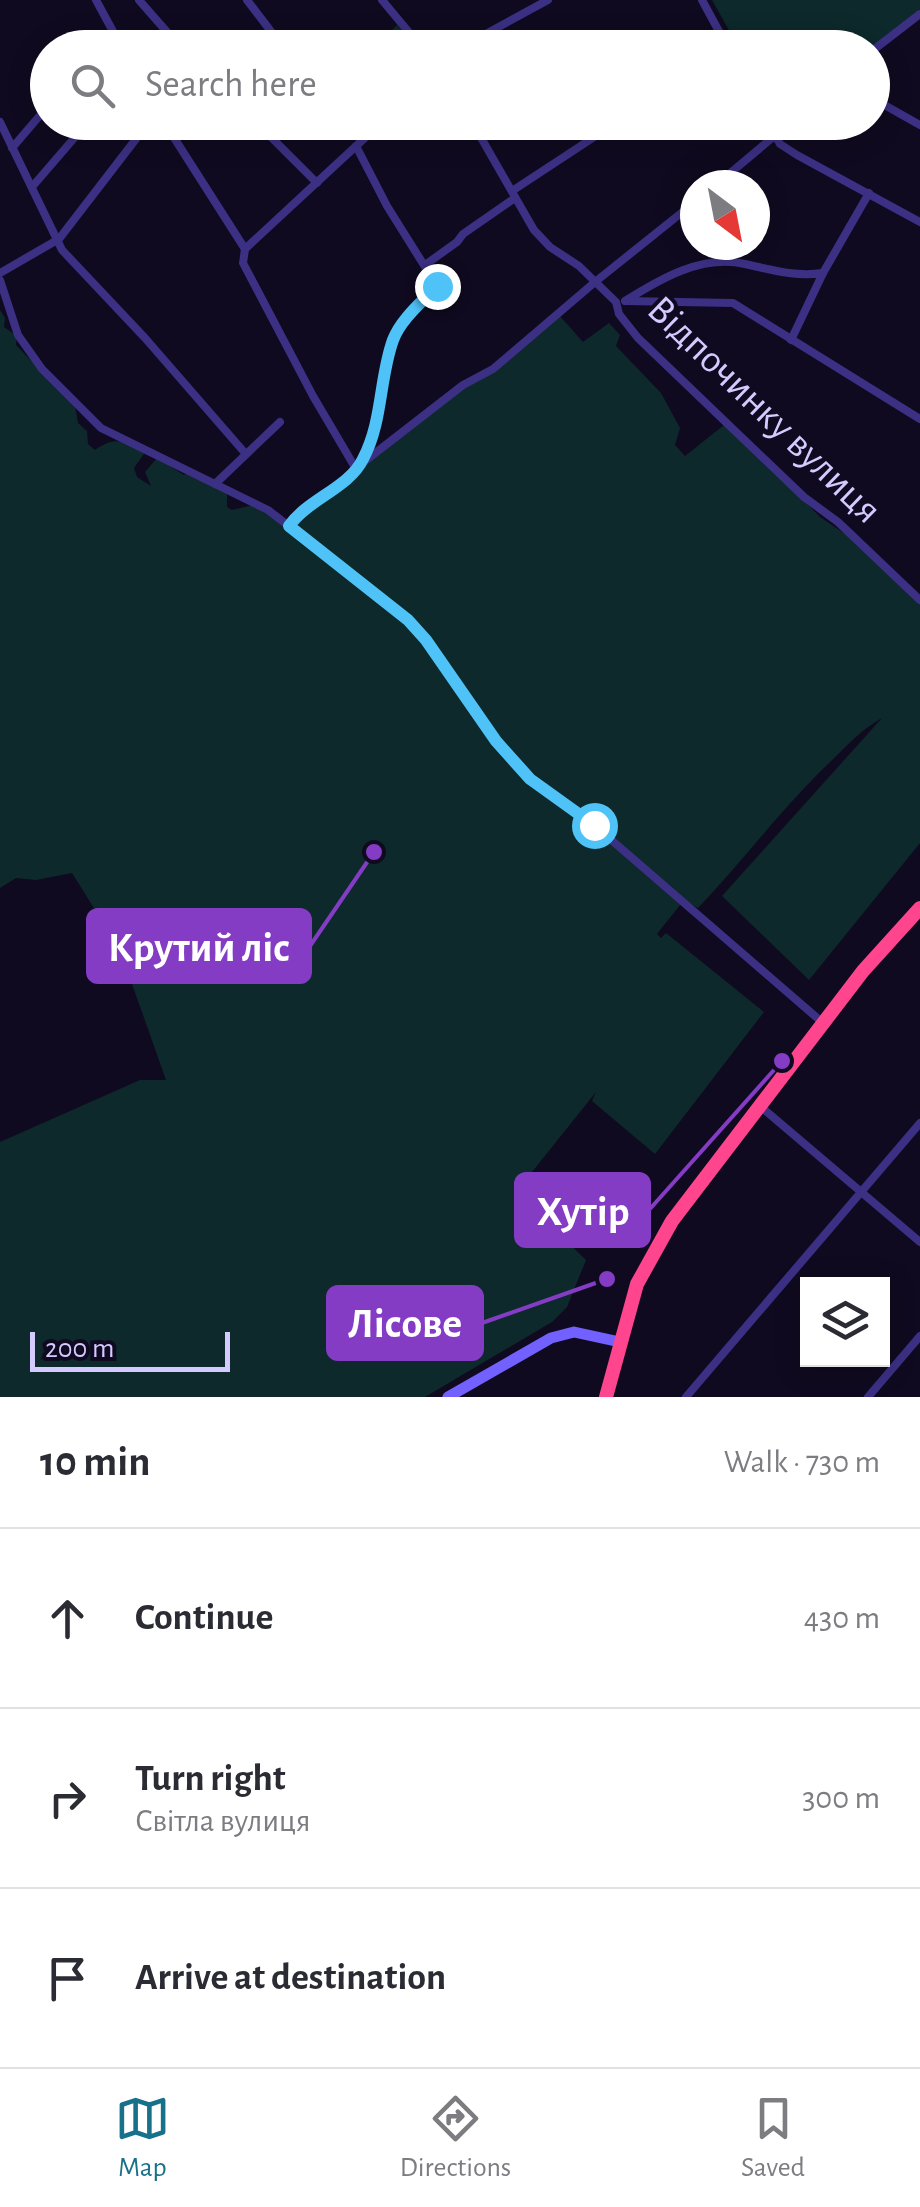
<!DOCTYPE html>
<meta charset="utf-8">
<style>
:root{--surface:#fff;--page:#f7f7f7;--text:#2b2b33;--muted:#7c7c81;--line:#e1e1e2;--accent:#18718a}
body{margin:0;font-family:"Alegreya Sans",sans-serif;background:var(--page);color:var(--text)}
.controls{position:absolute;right:30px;bottom:30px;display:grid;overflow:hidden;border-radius:0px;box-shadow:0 5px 25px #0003}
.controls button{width:90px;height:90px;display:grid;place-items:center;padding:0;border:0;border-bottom:2px solid var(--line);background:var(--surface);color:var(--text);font:50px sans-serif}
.compass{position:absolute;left:680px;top:170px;width:90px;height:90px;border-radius:50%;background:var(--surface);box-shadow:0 5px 25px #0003;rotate:148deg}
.scale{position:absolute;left:30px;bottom:25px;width:200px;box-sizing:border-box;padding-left:10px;border:5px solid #d5caff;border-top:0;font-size:28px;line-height:35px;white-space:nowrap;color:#d5caff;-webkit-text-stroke:8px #100a20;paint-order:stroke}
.stop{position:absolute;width:30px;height:30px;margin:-22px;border:8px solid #4fc3f7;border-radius:50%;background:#fff}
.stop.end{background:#4fc3f7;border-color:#fff;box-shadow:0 2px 10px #0008}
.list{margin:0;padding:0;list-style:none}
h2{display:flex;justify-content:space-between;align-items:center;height:130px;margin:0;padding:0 40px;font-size:42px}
h2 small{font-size:32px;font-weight:400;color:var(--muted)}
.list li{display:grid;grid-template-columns:65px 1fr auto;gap:30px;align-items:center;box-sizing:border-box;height:180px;padding:0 40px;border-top:2px solid var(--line)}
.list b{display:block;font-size:38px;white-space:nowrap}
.list p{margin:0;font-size:32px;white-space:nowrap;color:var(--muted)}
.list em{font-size:32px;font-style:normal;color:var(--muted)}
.icon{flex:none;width:55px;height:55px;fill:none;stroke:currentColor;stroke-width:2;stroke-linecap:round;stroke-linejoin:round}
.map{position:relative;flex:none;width:920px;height:1397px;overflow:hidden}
.search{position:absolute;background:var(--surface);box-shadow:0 5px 25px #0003;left:30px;right:30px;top:30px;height:110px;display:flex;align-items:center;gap:25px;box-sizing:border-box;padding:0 35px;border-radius:55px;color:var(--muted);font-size:38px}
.sheet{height:670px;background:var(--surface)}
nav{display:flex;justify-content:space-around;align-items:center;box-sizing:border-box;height:140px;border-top:2px solid var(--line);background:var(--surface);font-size:28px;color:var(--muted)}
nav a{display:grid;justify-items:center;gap:5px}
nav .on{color:var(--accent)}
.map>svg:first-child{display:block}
</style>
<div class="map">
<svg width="920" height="1397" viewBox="0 0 920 1397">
<rect width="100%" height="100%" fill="#100a20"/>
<!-- green -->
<g fill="#0d292b">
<path d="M712 0H920V9L873 51 872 48H739Z"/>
<path d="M397 25 417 47 374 48Z"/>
<path d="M0 310 5 318 4 327 17 336 16 345 75 406 78 423 87 431 88 444 95 450C115 436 124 441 146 451L134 468 137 477 151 486 145 472 157 458 184 475 191 471 227 488V507L232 510 253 505 287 525 293 515 353 475 367 458 559 315 583 342 609 323 620 335 616 346 661 393 680 428 675 445 685 456 724 425 764 460 820 517 857 542 920 604V843L809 980 722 896 882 718C860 730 847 746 829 763 781 809 744 860 698 908L684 900 657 934 661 938 666 933 764 1012 655 1154 592 1101 596 1092 516 1192 586 1260 567 1307 552 1322 425 1397H0V1142L140 1080H166L120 950 72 873 36 880 16 878 0 888Z"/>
</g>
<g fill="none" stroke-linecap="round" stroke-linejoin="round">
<!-- street -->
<g stroke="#3b3084" stroke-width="8">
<path d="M96 0 122 48"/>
<path d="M139 0 181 48"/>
<path d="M247 0 276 38 279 48"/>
<path d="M382 0 422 48"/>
<path d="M702 0 728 48"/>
<path d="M98 48 112 31"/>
<path d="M460 48 548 0"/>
<path d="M872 51 920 14"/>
<path d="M872 98 920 125"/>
<path d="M0 122 62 250 145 338 245 453"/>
<path d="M164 122 245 249 243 263 313 396 356 469"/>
<path d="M256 122 317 183"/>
<path d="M472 122 534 230 550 247 579 266 616 302 619 314 638 338 804 497 838 522 920 600"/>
<path d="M767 122 780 144 797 155 920 222"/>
<path d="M12 148 48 106"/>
<path d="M716 185 791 122"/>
<path d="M32 187 88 122"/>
<path d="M512 191 617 122"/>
<path d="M245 249 382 122"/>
<path d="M425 265 457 242 463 234 515 198"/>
<path d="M0 273 59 239 149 122"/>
<path d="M0 280 18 335 42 369 101 428 268 510 385 600 426 640 496 741 530 779 594 825 823 1023"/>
<path d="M625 301C660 279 702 254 745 264 772 270 795 277 823 273"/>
<path d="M626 301 733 303 920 419"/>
<path d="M791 340 823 273 869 193"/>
<path d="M365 461 463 385 493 369 595 282 695 202"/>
<path d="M215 484 280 422"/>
<path d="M289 526C308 500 349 488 363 460 383 421 379 379 393 340 400 319 422 302 437 286L387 206 356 146"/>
<path d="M760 1106 920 1242"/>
<path d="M686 1397 920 1123"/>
<path d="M868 1397 920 1336"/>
</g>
<!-- secondary -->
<path stroke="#7361ff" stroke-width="11" d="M448 1397 551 1338 574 1332 620 1342"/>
<!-- highway -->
<path stroke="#ff458d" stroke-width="14" d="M606 1397 637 1284 672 1221 863 971 920 908"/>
</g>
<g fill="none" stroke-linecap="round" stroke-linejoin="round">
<!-- route -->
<path stroke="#4fc3f7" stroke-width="12" d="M437 286C422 302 401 319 393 340 379 379 383 421 363 459 349 488 308 499 289 526L408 620 426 640 496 741 530 779 594 825"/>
</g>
<g text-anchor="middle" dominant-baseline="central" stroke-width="8" stroke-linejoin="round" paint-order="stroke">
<!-- street labels -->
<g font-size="40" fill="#d5caff" stroke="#100a20">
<text transform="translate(764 410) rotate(44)">Відпочинку вулиця</text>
</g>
</g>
<!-- callouts -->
<path fill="none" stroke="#843cc5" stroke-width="4" d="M374 852L310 946M782 1061L649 1210M607 1279L482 1323"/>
<g fill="#843cc5" stroke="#100a20" stroke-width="4">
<circle cx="374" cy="852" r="10"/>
<circle cx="782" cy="1061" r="10"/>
<circle cx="607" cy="1279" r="10"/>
</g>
<g fill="#843cc5" stroke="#843cc5" stroke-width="4">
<rect x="88" y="910" width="222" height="72" rx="10"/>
<rect x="516" y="1174" width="133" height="72" rx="10"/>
<rect x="328" y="1287" width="154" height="72" rx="10"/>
</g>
<g font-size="42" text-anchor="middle" font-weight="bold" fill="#fff">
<text x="199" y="961">Крутий ліс</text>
<text x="583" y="1225">Хутір</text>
<text x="405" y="1337">Лісове</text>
</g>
</svg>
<div class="controls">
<button><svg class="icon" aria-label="layers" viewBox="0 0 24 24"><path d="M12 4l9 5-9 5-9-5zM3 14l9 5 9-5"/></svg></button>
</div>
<svg class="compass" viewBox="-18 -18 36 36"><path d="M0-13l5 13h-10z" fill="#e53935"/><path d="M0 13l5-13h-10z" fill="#7c7c81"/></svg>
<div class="scale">200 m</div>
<div class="stop" style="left:594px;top:825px"></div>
<div class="stop end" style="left:437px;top:286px"></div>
<div class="search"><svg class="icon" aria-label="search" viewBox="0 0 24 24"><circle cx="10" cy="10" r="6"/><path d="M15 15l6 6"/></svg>Search here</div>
</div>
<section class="sheet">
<h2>10 min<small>Walk · 730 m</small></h2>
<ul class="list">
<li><svg class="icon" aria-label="ahead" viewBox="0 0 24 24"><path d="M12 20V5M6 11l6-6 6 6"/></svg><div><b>Continue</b></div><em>430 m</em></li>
<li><svg class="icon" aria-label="right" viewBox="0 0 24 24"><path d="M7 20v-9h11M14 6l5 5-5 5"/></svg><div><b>Turn right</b><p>Світла вулиця</p></div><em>300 m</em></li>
<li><svg class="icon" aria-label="arrive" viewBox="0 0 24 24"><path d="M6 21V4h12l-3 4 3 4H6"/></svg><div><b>Arrive at destination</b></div></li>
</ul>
</section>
<nav>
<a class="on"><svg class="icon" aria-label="map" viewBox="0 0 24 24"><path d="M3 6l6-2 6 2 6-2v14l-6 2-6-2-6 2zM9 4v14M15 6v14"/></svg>Map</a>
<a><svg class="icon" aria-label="directions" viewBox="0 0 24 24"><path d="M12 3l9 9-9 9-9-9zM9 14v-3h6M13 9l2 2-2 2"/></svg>Directions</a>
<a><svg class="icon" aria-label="saved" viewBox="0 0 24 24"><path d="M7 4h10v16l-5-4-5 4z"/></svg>Saved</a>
</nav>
